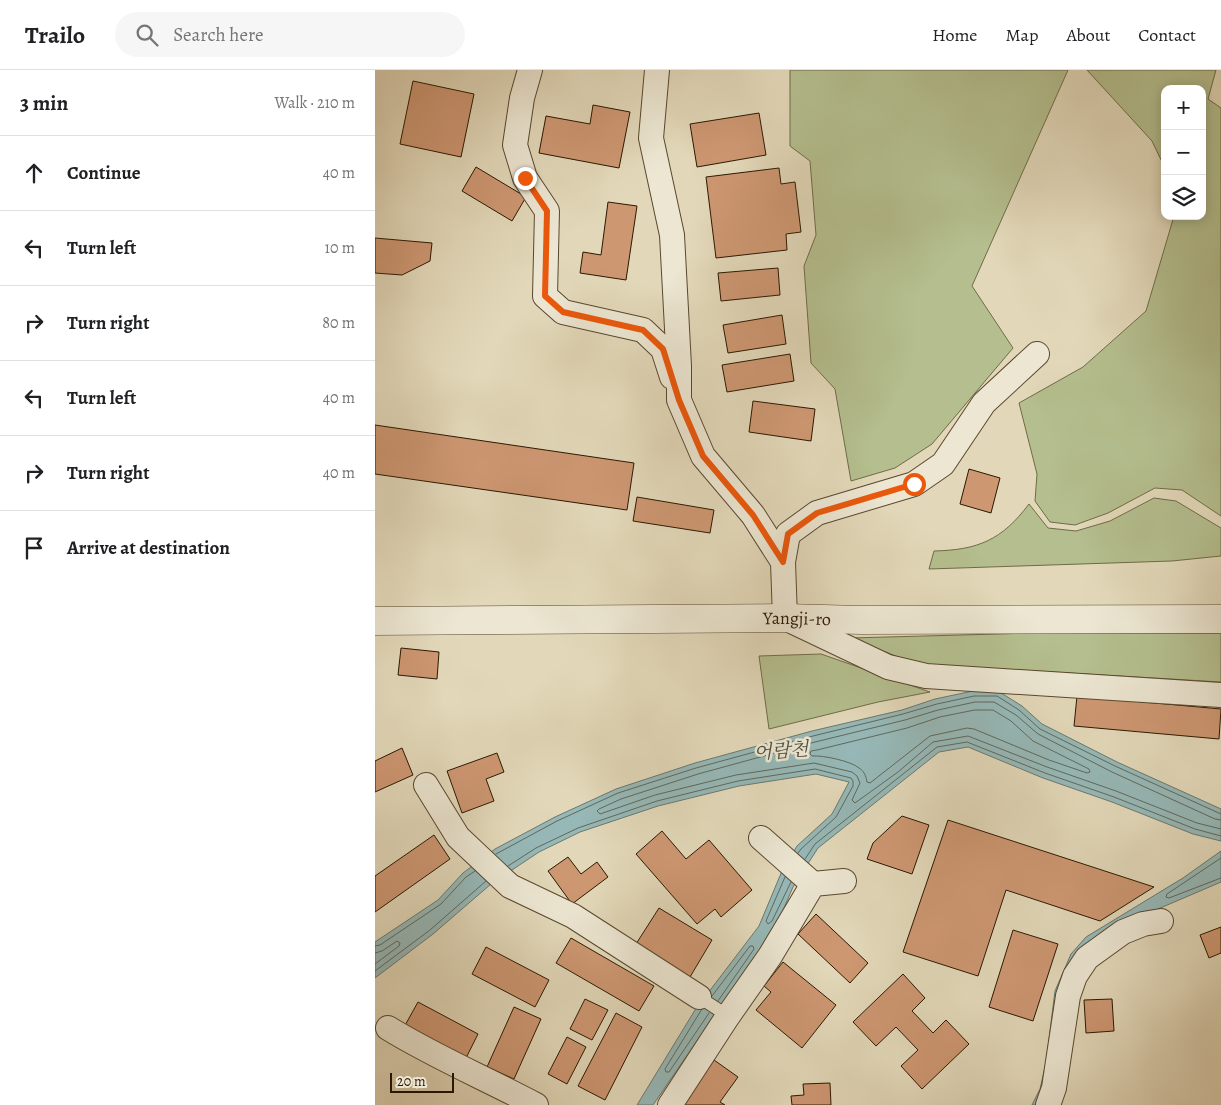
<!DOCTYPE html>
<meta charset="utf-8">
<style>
:root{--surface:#fff;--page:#f6f6f6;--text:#202124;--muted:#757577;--line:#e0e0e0}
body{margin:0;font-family:Alegreya,"Noto Serif KR",serif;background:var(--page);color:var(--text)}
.controls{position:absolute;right:15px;top:15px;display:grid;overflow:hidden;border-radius:10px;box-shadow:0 2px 12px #0003}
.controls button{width:45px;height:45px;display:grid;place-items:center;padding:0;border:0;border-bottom:1px solid var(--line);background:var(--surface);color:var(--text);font:25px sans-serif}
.scale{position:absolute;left:15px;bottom:12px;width:64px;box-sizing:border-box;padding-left:5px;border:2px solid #2b1800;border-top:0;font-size:14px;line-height:18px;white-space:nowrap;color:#2b1800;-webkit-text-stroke:4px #ece6d2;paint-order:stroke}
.stop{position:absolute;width:15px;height:15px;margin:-11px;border:4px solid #ea580c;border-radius:50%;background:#fff}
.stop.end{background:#ea580c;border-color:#fff;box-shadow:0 1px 5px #0008}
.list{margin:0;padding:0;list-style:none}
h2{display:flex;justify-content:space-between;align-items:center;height:65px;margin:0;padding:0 20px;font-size:21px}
h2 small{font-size:16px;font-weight:400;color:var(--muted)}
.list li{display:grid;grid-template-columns:32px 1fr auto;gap:15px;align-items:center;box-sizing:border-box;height:75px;padding:0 20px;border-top:1px solid var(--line)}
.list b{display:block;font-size:19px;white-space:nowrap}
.list em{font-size:16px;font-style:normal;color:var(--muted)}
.icon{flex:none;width:28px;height:28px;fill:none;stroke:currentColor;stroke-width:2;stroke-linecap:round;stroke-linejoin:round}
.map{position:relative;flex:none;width:846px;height:1035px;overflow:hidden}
header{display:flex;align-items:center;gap:30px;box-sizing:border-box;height:70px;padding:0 25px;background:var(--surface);border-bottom:1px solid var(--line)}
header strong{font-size:24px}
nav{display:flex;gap:28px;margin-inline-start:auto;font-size:18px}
.search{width:350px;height:45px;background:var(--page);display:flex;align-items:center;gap:12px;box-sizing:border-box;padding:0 18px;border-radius:28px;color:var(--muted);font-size:19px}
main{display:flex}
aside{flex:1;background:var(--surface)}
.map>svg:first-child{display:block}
</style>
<header>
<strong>Trailo</strong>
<div class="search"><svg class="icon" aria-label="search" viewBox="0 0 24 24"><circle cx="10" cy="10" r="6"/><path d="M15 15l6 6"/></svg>Search here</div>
<nav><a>Home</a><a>Map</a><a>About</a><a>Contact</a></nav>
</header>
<main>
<aside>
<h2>3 min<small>Walk · 210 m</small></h2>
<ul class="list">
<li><svg class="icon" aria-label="ahead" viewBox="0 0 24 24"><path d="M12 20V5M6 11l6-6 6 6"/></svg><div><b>Continue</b></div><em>40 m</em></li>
<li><svg class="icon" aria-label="left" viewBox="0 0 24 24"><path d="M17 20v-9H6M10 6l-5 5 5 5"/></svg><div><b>Turn left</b></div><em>10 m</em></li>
<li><svg class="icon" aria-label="right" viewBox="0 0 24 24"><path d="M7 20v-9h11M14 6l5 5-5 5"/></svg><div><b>Turn right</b></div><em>80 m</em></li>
<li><svg class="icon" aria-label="left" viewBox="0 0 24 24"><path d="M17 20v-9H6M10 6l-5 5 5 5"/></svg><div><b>Turn left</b></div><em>40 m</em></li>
<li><svg class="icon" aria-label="right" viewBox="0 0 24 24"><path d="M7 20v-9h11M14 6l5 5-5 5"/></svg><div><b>Turn right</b></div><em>40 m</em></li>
<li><svg class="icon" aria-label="arrive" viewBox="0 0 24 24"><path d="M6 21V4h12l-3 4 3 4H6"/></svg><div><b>Arrive at destination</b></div></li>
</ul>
</aside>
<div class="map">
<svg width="846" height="1035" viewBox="0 0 846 1035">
<rect width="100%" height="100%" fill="#e2d8b9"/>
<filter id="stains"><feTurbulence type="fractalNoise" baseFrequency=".004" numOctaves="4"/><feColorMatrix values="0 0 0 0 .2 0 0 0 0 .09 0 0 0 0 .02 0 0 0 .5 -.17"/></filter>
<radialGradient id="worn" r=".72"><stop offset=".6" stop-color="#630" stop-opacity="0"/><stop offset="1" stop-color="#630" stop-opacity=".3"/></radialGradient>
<!-- green -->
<g fill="#b4be8e" stroke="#706b47">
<path d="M415 0H693L597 216 638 278 557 374 520 398 476 411 460 319 436 293 429 196 441 165 435 91 415 76Z"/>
<path d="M712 0H841L833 29 846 38V446L807 420 780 418 733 443 700 455 675 452 660 431 662 404 644 333 708 297 771 241 799 146H827V19H790V98L777 71Z"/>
<path d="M779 428 801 431 846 458V486L797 491 554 499 559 481C603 480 627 470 654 434L673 458 701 461 735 451Z"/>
<path d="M660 563H846V612L541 594 475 568Z"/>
<path d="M446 584 555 622 503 632 394 659 384 586Z"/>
</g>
<!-- water -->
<g fill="#96b8b7" stroke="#6b786e">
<path d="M598 621H623L647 636 667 654 742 692 846 739V771L818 764 737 732 668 708 593 677 564 682 443 778 418 817 402 854 278 1035H262L320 940 384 856 407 801 422 776 457 744 474 712 441 704 364 716 283 736 205 762 164 782 116 814 58 864 0 908V872L63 830 88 803 120 779 180 747 241 719 320 693 437 661 527 640 560 629Z"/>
<path d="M846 781V812L769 845 717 874 665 1035H657L665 1019 671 993 680 921 696 884 711 867 808 808Z"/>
</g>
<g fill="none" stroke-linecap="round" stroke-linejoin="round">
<!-- shore -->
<g stroke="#60685c" stroke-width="1">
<path d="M600 640H618L636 651 658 671 714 699 715 702 712 703 674 690 599 659 592 658 555 666 495 713 492 712C491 706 489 701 484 698 476 691 447 685 437 686L435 684 436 681 442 680 532 658 565 647Z"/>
<path d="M846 750 840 749 737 702 663 664 641 645 619 632H600L563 640 530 650 440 672 323 704 246 729 224 739 222 741 225 744 280 725 361 705 439 693 477 702 482 706 485 713 477 730 480 733 523 702 558 672 593 666 672 697 741 721 822 753 846 759"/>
<path d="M121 784 182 751 243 723 321 698 438 666 528 644 562 634 599 626H622L644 640 665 659 740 696 846 744"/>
<path d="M846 788 792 824 791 827 794 828 846 808"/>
<path d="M430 789 440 774 562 677 592 672 670 703 739 727 820 759 846 766"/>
<path d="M133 796 161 778 203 758 282 731 363 711 440 699 476 708 478 711V716L461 747 426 779 423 783"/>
<path d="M410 807 391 851 393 854 397 851 416 812"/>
<path d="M0 876 5 875 66 834 91 807 100 801"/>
<path d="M0 883 7 881 22 871 25 873 24 876 0 894"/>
<path d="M0 901 55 860 111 811"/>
<path d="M337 926 375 876H378L379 879 343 931"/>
<path d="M327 939 290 999 291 1002H294L334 943"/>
</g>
</g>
<!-- building -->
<g fill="#cd9772" stroke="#2b1800">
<path d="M38 11 99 24 86 87 25 74Z"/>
<path d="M218 35 255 42 244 98 164 83 171 46 215 54Z"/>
<path d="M384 43 391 85 322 97 315 54Z"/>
<path d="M101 97 151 127 137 151 87 121Z"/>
<path d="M404 98 406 114 420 112 426 162 411 164 412 180 341 188 331 107Z"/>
<path d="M233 132 262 136 251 210 205 203 208 182 226 185Z"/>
<path d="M0 168 57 173 55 191 27 205 0 203Z"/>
<path d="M403 198 405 225 346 231 343 203Z"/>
<path d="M407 245 411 274 353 283 348 255Z"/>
<path d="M415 284 419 311 352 322 347 295Z"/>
<path d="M378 331 440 339 436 371 374 362Z"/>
<path d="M0 355 259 393 252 440 0 404Z"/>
<path d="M594 399 625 408 616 443 585 434Z"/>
<path d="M262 427 339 440 335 463 258 451Z"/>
<path d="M26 578 64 582 62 609 23 605Z"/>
<path d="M702 626 846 639 844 669 699 656Z"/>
<path d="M27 678 38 705 0 722V691Z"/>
<path d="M122 683 129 702 111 709 119 731 87 743 72 701Z"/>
<path d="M527 746 554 755 537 804 492 789 498 773Z"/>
<path d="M573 750 779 817 725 851 631 820 603 906 528 882Z"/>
<path d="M287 761 311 789 334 770 377 820 346 847 340 839 322 854 261 784Z"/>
<path d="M59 765 75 789 0 842V806Z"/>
<path d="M193 787 206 804 222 792 233 807 197 834 173 801Z"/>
<path d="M284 838 337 870 315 907 261 874Z"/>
<path d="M441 844 493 893 475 913 423 864Z"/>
<path d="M846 857V883L834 888 825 865Z"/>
<path d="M638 860 683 874 658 951 614 937Z"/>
<path d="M196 868 279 916 264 941 181 893Z"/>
<path d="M111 877 174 910 160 937 97 904Z"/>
<path d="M408 892 461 935 427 978 381 940 396 922 389 916Z"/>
<path d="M528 904 550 928 537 941 558 963 571 950 594 974 547 1019 526 996 543 980 521 957 501 976 478 952Z"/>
<path d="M210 929 233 940 217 970 195 959Z"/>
<path d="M737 929 739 961 711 963 709 930Z"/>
<path d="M43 932 103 964 89 992 28 959Z"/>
<path d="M139 937 166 949 139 1009 112 997Z"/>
<path d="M241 943 267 957 230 1030 203 1016Z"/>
<path d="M192 967 211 977 192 1014 173 1004Z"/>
<path d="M339 990 363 1007 345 1032 350 1035H307Z"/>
<path d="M455 1013 456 1035H417L416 1026 429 1025 428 1014Z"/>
</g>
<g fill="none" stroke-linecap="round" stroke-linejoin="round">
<!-- service casing -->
<g stroke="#59482e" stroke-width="14">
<path id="service" d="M324 927 353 946"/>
</g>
<!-- minor casing -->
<g stroke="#59482e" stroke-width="26">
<g id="minor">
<path d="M155 0 147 28 140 75 150 108 172 141 170 226 188 242 268 260 288 279 297 307"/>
<path d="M282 0 276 68 297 165 304 296V330L328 386 378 445 408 492"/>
<path d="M662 284 609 333 568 394 539 414 442 443 413 464 408 492 410 548 513 597 551 606 846 625"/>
<path d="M51 715 83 767 135 816 198 846 324 927"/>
<path d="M386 768 438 814"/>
<path d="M13 958C60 987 112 1009 161 1035"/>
<path d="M295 1035 353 946 395 886 438 814 469 811"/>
<path d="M673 1035 679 1018 693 926 700 906 712 888 748 862 768 854 786 851"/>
</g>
</g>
<!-- tertiary casing -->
<g stroke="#59482e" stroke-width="29">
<g id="tertiary">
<path id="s1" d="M0 551 410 548 486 550 846 549"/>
</g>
</g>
<!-- service -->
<use href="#service" stroke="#ece6d2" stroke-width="12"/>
<!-- minor -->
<use href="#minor" stroke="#ece6d2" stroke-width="24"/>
<!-- tertiary -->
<use href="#tertiary" stroke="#ece6d2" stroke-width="28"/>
</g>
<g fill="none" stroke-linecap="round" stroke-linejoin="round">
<!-- route -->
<path stroke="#ea580c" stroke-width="6" d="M150 108 172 141 170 226 188 242 268 260 288 279 304 330 328 386 378 445 408 492 413 464 442 443 539 414"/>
</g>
<g text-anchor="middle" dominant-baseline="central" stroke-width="5" stroke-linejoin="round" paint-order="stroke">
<!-- street labels -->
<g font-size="18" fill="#2b1800" stroke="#ece6d2">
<text stroke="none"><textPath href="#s1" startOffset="422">Yangji-ro</textPath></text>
</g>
<!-- water labels -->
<g font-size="19" font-style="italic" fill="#505040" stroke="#ece6d2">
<text transform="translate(406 681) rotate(-4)">어람천</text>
</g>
</g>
<rect width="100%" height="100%" filter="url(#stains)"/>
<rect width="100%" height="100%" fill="url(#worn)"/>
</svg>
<div class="controls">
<button>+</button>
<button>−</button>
<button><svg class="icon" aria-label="layers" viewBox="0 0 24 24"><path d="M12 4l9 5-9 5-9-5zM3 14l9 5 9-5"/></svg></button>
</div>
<div class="scale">20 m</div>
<div class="stop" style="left:539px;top:414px"></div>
<div class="stop end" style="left:150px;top:108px"></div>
</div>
</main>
